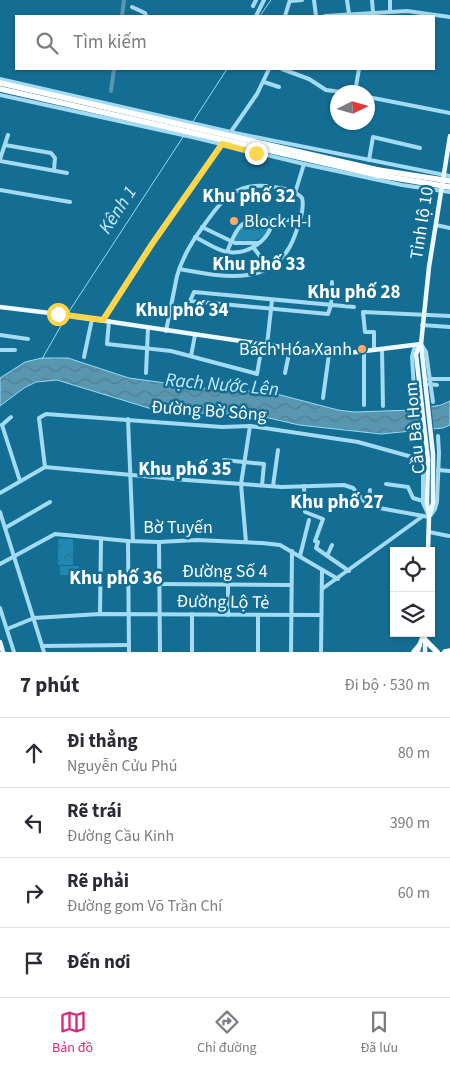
<!DOCTYPE html>
<html lang="vi">
<meta charset="utf-8">
<style>
:root{--surface:#fff;--page:#f7f7f7;--text:#2b2b33;--muted:#7c7c81;--line:#e1e1e2;--accent:#db2777}
body{margin:0;font-family:"Source Sans 3",sans-serif;background:var(--page);color:var(--text)}
.controls{position:absolute;right:15px;bottom:15px;display:grid;overflow:hidden;border-radius:0px;box-shadow:0 1px 4px #0004}
.controls button{width:45px;height:45px;display:grid;place-items:center;padding:0;border:0;border-bottom:1px solid var(--line);background:var(--surface);color:var(--text);font:25px sans-serif}
.compass{position:absolute;left:330px;top:85px;width:45px;height:45px;border-radius:50%;background:var(--surface);box-shadow:0 1px 4px #0004;rotate:85deg}
.stop{position:absolute;width:15px;height:15px;margin:-11px;border:4px solid #ffd54a;border-radius:50%;background:#fff}
.stop.end{background:#ffd54a;border-color:#fff;box-shadow:0 1px 5px #0008}
.list{margin:0;padding:0;list-style:none}
h2{display:flex;justify-content:space-between;align-items:center;height:65px;margin:0;padding:0 20px;font-size:21px}
h2 small{font-size:16px;font-weight:400;color:var(--muted)}
.list li{display:grid;grid-template-columns:32px 1fr auto;gap:15px;align-items:center;box-sizing:border-box;height:70px;padding:0 20px;border-top:1px solid var(--line)}
.list b{display:block;font-size:19px;white-space:nowrap}
.list p{margin:0;font-size:16px;white-space:nowrap;color:var(--muted)}
.list em{font-size:16px;font-style:normal;color:var(--muted)}
.icon{flex:none;width:28px;height:28px;fill:none;stroke:currentColor;stroke-width:2;stroke-linecap:round;stroke-linejoin:round}
.map{position:relative;flex:none;width:450px;height:652px;overflow:hidden}
.search{position:absolute;background:var(--surface);box-shadow:0 1px 4px #0004;left:15px;right:15px;top:15px;height:55px;display:flex;align-items:center;gap:12px;box-sizing:border-box;padding:0 18px;border-radius:0px;color:var(--muted);font-size:19px}
.sheet{height:345px;background:var(--surface)}
nav{display:flex;justify-content:space-around;align-items:center;box-sizing:border-box;height:70px;border-top:1px solid var(--line);background:var(--surface);font-size:14px;color:var(--muted)}
nav a{display:grid;justify-items:center;gap:2px}
nav .on{color:var(--accent)}
.map>svg:first-child{display:block}
</style>
<div class="map">
<svg width="450" height="652" viewBox="0 0 450 652">
<defs>
<pattern id="park-crowns" width="20" height="18" patternUnits="userSpaceOnUse" patternTransform="scale(1.25)"><rect width="20" height="18" fill="#2388b0"/><path d="M2 6a3 3 0 1 1 6 0M12 15a3 3 0 1 1 6 0" fill="none" stroke="#337088"/></pattern>
<pattern id="water-waves" width="16" height="10" patternUnits="userSpaceOnUse" patternTransform="scale(1.25)"><rect width="16" height="10" fill="#5997b1"/><path d="M0 5q4-4 8 0t8 0" fill="none" stroke="#547d8e"/></pattern>
</defs>
<rect width="100%" height="100%" fill="#146d93"/>
<!-- park -->
<g fill="url(#park-crowns)">
<path d="M263 220 270 221C268 242 250 242 233 242 242 225 244 222 263 220Z"/>
<rect x="58" y="539" width="15" height="26"/>
</g>
<!-- pitch -->
<rect fill="#2388b0" x="60" y="566" width="19" height="9"/>
<!-- water -->
<path fill="url(#water-waves)" stroke="#95dbf5" d="M42 358H68L129 378 210 389 269 392 338 410 354 412 413 410 441 405 450 401V425L443 428 381 434 299 425 256 415 167 412 155 410 57 380 36 382 24 388 0 406V378L25 362Z"/>
<!-- pier -->
<path fill="#146d93" d="M431 404 434 431 421 432 418 407Z"/>
<g fill="none" stroke-linecap="round" stroke-linejoin="round">
<!-- stream -->
<g stroke="#95dbf5" stroke-width="1">
<path d="M260 16 271 0"/>
<path d="M192 123 227 69"/>
<path d="M68 313 183 137"/>
<path d="M42 359 66 317"/>
</g>
<!-- canal -->
<g stroke="#5997b1" stroke-width="4">
<path d="M122 16 124 0"/>
<path d="M111 91 114 69"/>
</g>
<!-- minor -->
<g stroke="#a3dbf2" stroke-width="4">
<path d="M314 0 316 16"/>
<path d="M347 0 349 14"/>
<path d="M372 0 373 12"/>
<path d="M390 0V11"/>
<path d="M290 1 302 0"/>
<path d="M253 6 256 0"/>
<path d="M132 7 145 13 146 16"/>
<path d="M256 16 264 0"/>
<path d="M285 16 290 0"/>
<path d="M325 16 407 11 450 17"/>
<path d="M282 69 309 79 326 90 342 92"/>
<path d="M0 79 235 133 450 176"/>
<path d="M264 82 279 87"/>
<path d="M355 92 359 69"/>
<path d="M0 95 192 137 304 164 402 185 450 192"/>
<path d="M368 97 450 113"/>
<path d="M230 133 257 94 269 69"/>
<path d="M5 145 51 153 55 158 54 170"/>
<path d="M0 159 8 135"/>
<path d="M369 160 373 137 420 148"/>
<path d="M0 161 67 173"/>
<path d="M0 190 70 202"/>
<path d="M295 193 304 164"/>
<path d="M273 219 299 221"/>
<path d="M436 225 450 228"/>
<path d="M202 227 235 243H257"/>
<path d="M195 237C205 242 216 250 227 252 248 255 270 241 273 219 242 216 238 225 227 252"/>
<path d="M253 247 269 268"/>
<path d="M332 282 331 305 328 314 190 301 194 292C248 297 301 302 354 307"/>
<path d="M103 320 152 243 223 142"/>
<path d="M109 321 107 344 171 351 254 373 257 374 262 345"/>
<path d="M422 325 450 327"/>
<path d="M166 331 177 276C182 258 191 243 202 228 221 201 236 180 273 187 283 188 296 191 302 198 305 209 299 225 295 235 276 289 222 277 179 269"/>
<path d="M0 335 28 339"/>
<path d="M267 345 272 300"/>
<path d="M382 349 383 406"/>
<path d="M0 350H15"/>
<path d="M374 350V332H365L363 312 450 316"/>
<path d="M364 351V405"/>
<path d="M191 356 195 335"/>
<path d="M84 357 92 319"/>
<path d="M146 373 148 328"/>
<path d="M285 373 290 349"/>
<path d="M429 379H450"/>
<path d="M429 384 437 385"/>
<path d="M323 398 329 354"/>
<path d="M415 404 412 357 414 349 421 344 426 352 433 402"/>
<path d="M128 419 133 541"/>
<path d="M2 425 20 481"/>
<path d="M2 425 11 417"/>
<path d="M224 460 264 464 262 485"/>
<path d="M45 467 39 418 46 414 222 427 250 426 358 442 423 460V503L429 516"/>
<path d="M438 470 450 471"/>
<path d="M386 484 408 487 413 498 423 501"/>
<path d="M273 486 278 450"/>
<path d="M304 486 305 512 323 519 315 541 318 542 316 548 349 571"/>
<path d="M0 493 45 467 186 480 282 487 344 485 353 488 368 506 429 517"/>
<path d="M368 506 370 490"/>
<path d="M0 512 44 652"/>
<path d="M431 515 435 509 437 502 439 453 438 436"/>
<path d="M5 528 50 502"/>
<path d="M429 532 449 536"/>
<path d="M128 541 129 652"/>
<path d="M159 542 160 652"/>
<path d="M246 542 241 484 250 426"/>
<path d="M300 556 309 520"/>
<path d="M327 556 332 545"/>
<path d="M0 564 55 534 128 541 159 542 197 540 262 543 280 545 338 579"/>
<path d="M159 584 291 585"/>
<path d="M228 585V615"/>
<path d="M322 589 423 516"/>
<path d="M0 608 14 652"/>
<path d="M100 614 101 540"/>
<path d="M192 614V652"/>
<path d="M258 616V652"/>
<path d="M7 629 34 618 100 614 321 615"/>
<path d="M42 646 129 645"/>
<path d="M291 652 292 551"/>
<path d="M321 652 322 570"/>
</g>
<!-- major -->
<g stroke="#edf9ff" stroke-width="4.5">
<path d="M0 307 58 314 329 354 349 353 421 344"/>
<path d="M420 345 416 354 428 460 427 503 429 515"/>
<path d="M428 551 429 517 433 503V454L421 344 429 267 450 136"/>
<path d="M0 642 3 652"/>
<path d="M418 652 419 646 424 633"/>
<path d="M425 652V638"/>
</g>
<!-- highway -->
<g stroke="#fff" stroke-width="5.5">
<path d="M0 83 378 170"/>
<path d="M0 89 377 175"/>
<path d="M425 640 437 652"/>
<path d="M414 652 419 646"/>
<path d="M445 652 450 651"/>
</g>
<!-- highway-bridge -->
<g stroke="#fff" stroke-width="5.5">
<path d="M378 170 450 181"/>
<path d="M377 175 450 187"/>
</g>
</g>
<g fill="none" stroke-linecap="round" stroke-linejoin="round">
<!-- route -->
<path stroke="#ffd54a" stroke-width="6" d="M58 314 103 320 152 244 222 144 256 153"/>
</g>
<!-- markers -->
<g fill="#ffa963" stroke="#146d93" stroke-width="2">
<circle cx="234" cy="221" r="5"/>
<circle cx="362" cy="349" r="5"/>
</g>
<g text-anchor="middle" dominant-baseline="central" stroke-width="5" stroke-linejoin="round" paint-order="stroke">
<!-- poi labels -->
<g font-size="18" fill="#fff" stroke="#146d93" text-anchor="start">
<text x="244" y="221">Block H-I</text>
<text x="352" y="349" text-anchor="end">Bách Hóa Xanh</text>
</g>
<!-- street labels -->
<g font-size="18" fill="#fff" stroke="#146d93">
<text transform="translate(422 223) rotate(-81)">Tỉnh lộ 10</text>
<text transform="translate(209 411) rotate(4)">Đường Bờ Sông</text>
<text transform="translate(415 428) rotate(-95)">Cầu Bà Hom</text>
<text x="178" y="527">Bờ Tuyến</text>
<text x="225" y="571">Đường Số 4</text>
<text transform="translate(223 602) rotate(1)">Đường Lộ Tẻ</text>
</g>
<!-- neighbourhood labels -->
<g font-size="19" font-weight="bold" fill="#fff" stroke="#146d93">
<text x="249" y="196">Khu phố 32</text>
<text x="259" y="264">Khu phố 33</text>
<text x="354" y="292">Khu phố 28</text>
<text x="182" y="310">Khu phố 34</text>
<text x="185" y="469">Khu phố 35</text>
<text x="337" y="502">Khu phố 27</text>
<text x="116" y="578">Khu phố 36</text>
</g>
<!-- water labels -->
<g font-size="19" font-style="italic" fill="#c3ebfa" stroke="#146d93">
<text transform="translate(118 210) rotate(-57)">Kênh 1</text>
<text transform="translate(222 385) rotate(5)">Rạch Nước Lên</text>
</g>
</g>
</svg>
<div class="controls">
<button><svg class="icon" aria-label="locate" viewBox="0 0 24 24"><circle cx="12" cy="12" r="6"/><path d="M12 2v4M12 18v4M2 12h4M18 12h4"/></svg></button>
<button><svg class="icon" aria-label="layers" viewBox="0 0 24 24"><path d="M12 4l9 5-9 5-9-5zM3 14l9 5 9-5"/></svg></button>
</div>
<svg class="compass" viewBox="-18 -18 36 36"><path d="M0-13l5 13h-10z" fill="#e53935"/><path d="M0 13l5-13h-10z" fill="#7c7c81"/></svg>
<div class="stop" style="left:58px;top:314px"></div>
<div class="stop end" style="left:256px;top:153px"></div>
<div class="search"><svg class="icon" aria-label="search" viewBox="0 0 24 24"><circle cx="10" cy="10" r="6"/><path d="M15 15l6 6"/></svg>Tìm kiếm</div>
</div>
<section class="sheet">
<h2>7 phút<small>Đi bộ · 530 m</small></h2>
<ul class="list">
<li><svg class="icon" aria-label="ahead" viewBox="0 0 24 24"><path d="M12 20V5M6 11l6-6 6 6"/></svg><div><b>Đi thẳng</b><p>Nguyễn Cửu Phú</p></div><em>80 m</em></li>
<li><svg class="icon" aria-label="left" viewBox="0 0 24 24"><path d="M17 20v-9H6M10 6l-5 5 5 5"/></svg><div><b>Rẽ trái</b><p>Đường Cầu Kinh</p></div><em>390 m</em></li>
<li><svg class="icon" aria-label="right" viewBox="0 0 24 24"><path d="M7 20v-9h11M14 6l5 5-5 5"/></svg><div><b>Rẽ phải</b><p>Đường gom Võ Trần Chí</p></div><em>60 m</em></li>
<li><svg class="icon" aria-label="arrive" viewBox="0 0 24 24"><path d="M6 21V4h12l-3 4 3 4H6"/></svg><div><b>Đến nơi</b></div></li>
</ul>
</section>
<nav>
<a class="on"><svg class="icon" aria-label="map" viewBox="0 0 24 24"><path d="M3 6l6-2 6 2 6-2v14l-6 2-6-2-6 2zM9 4v14M15 6v14"/></svg>Bản đồ</a>
<a><svg class="icon" aria-label="directions" viewBox="0 0 24 24"><path d="M12 3l9 9-9 9-9-9zM9 14v-3h6M13 9l2 2-2 2"/></svg>Chỉ đường</a>
<a><svg class="icon" aria-label="saved" viewBox="0 0 24 24"><path d="M7 4h10v16l-5-4-5 4z"/></svg>Đã lưu</a>
</nav>
